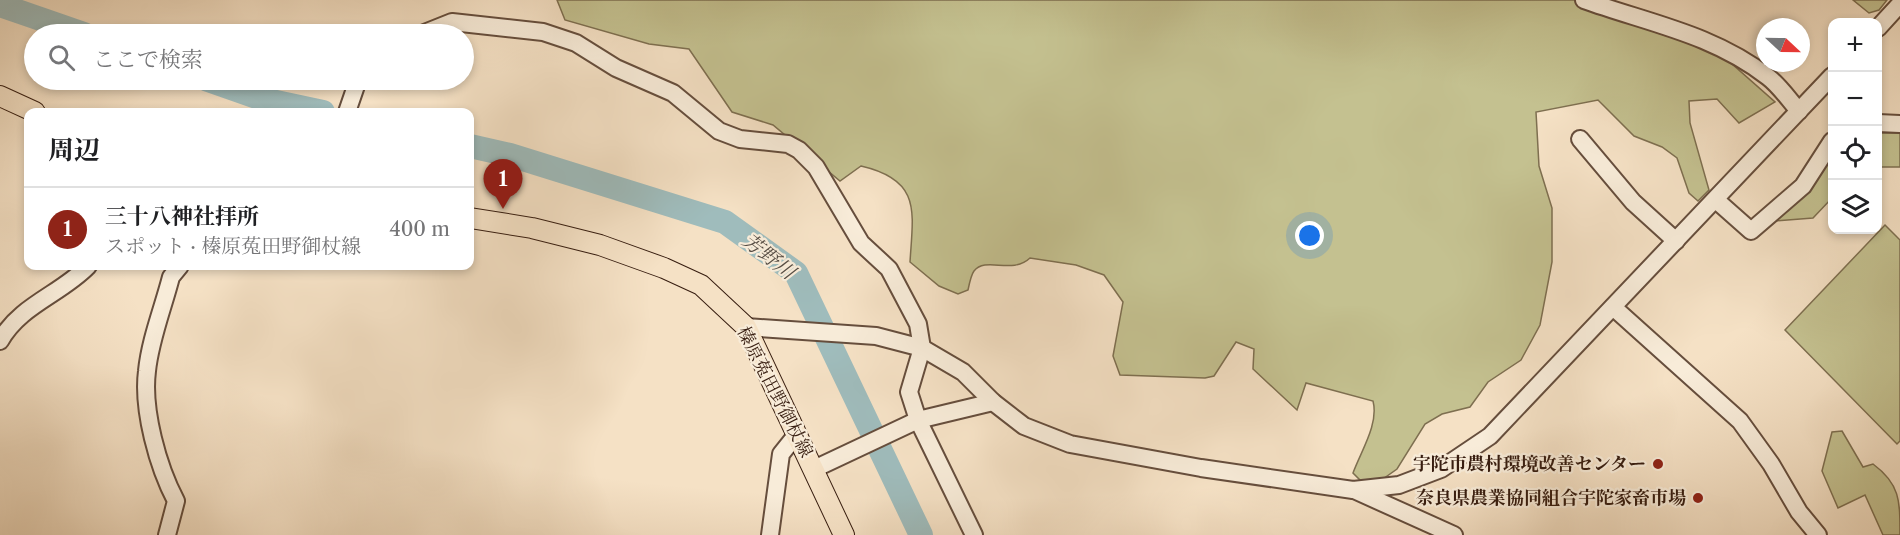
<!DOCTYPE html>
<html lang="ja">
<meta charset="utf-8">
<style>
:root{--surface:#fff;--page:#f6f6f6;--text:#202124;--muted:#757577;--line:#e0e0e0;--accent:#8f2418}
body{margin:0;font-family:"Libre Caslon Text","Noto Serif JP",serif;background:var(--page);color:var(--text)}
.controls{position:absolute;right:18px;top:18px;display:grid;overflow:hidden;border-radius:12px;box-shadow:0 3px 9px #0003}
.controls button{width:54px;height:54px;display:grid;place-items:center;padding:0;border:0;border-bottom:2px solid var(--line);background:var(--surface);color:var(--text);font:30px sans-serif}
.compass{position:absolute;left:1756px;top:18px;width:54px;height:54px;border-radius:50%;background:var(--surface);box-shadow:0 3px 9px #0003;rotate:112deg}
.you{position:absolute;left:1310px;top:236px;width:21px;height:21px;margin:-15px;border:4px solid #fff;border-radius:50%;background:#1a73e8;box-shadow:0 0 0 9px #1a73e833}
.badge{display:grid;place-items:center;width:39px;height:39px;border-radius:50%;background:var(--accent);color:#fff;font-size:20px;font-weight:700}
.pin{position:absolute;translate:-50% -50px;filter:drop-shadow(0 2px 3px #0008)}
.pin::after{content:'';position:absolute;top:32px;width:21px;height:18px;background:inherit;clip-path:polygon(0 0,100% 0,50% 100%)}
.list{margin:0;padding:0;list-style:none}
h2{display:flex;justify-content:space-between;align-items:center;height:78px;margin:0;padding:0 24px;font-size:26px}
h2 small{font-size:20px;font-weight:400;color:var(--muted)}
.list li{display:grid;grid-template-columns:39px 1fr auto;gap:18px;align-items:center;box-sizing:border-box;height:84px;padding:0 24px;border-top:2px solid var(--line)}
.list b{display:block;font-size:22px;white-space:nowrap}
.list p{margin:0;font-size:20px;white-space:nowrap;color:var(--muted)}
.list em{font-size:20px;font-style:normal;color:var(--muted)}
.icon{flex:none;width:33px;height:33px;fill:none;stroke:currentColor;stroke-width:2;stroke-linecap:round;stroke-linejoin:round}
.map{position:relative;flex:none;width:1900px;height:535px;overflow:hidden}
.search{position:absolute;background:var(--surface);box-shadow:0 3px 9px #0003;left:24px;top:24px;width:450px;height:66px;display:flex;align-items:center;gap:15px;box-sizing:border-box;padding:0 21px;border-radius:33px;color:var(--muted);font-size:22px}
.panel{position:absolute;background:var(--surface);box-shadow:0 3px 9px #0003;left:24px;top:108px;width:450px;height:162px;border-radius:12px}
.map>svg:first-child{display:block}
</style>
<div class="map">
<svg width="1900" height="535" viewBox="0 0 1900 535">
<rect width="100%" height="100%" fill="#f5e1c5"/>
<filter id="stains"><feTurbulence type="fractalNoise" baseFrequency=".00333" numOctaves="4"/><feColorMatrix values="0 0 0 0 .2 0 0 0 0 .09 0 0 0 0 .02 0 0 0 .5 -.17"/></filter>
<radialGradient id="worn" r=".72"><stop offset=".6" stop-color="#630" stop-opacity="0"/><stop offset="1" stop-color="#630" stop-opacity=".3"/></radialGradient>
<!-- green -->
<g fill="#c4c190" stroke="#7e6f50" stroke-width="1.5">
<path d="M557 0H1602L1698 34 1775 102 1739 123 1717 99 1689 101 1690 123 1709 190 1698 201 1689 193 1677 158 1662 147 1634 136 1598 100 1536 112 1539 166 1552 208V262L1540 325 1521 360 1488 382 1470 407 1442 414 1425 424 1397 469 1380 481 1360 480 1353 473C1361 451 1379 424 1373 401L1306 383 1297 410 1253 369 1254 349 1236 342 1214 376 1205 378 1120 375 1113 356 1123 302 1104 275 1076 265 1030 258C1012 275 986 256 974 271 971 275 969 285 968 290L958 294 939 286 910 262C913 212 922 180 861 166L840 181 773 125 732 112 689 49 649 44 565 20Z"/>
<path d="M1853 0H1887L1879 10 1869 13Z"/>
<rect x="1878" y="133" width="22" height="34"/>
<path d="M1832 156V198L1813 218 1774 221 1814 183Z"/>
<path d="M1885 225 1900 240V441L1897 444 1785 330Z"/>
<path d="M1842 431 1863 467 1873 464C1900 484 1900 500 1900 535H1883L1865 495 1838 508 1822 471 1832 432Z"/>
</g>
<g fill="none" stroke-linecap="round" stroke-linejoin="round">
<!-- river -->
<g stroke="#9fbcbc" stroke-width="24">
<path d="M0 5 84 34"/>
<path d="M208 80 262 99 323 112"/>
<path d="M470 146 510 155 725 222 796 273 921 535"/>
</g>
<!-- minor casing -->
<g stroke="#664e3d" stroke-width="20">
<g id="minor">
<path d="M1584 0C1648 23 1713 34 1768 77 1780 86 1789 100 1799 111"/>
<path d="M1878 28 1900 4"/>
<path d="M422 34 452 22 543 32 576 43 616 68 673 93 719 131 740 139 788 144 799 150 816 167 861 243 889 269 918 324 922 348 909 392 918 420 974 535"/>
<path d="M347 112 358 80"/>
<path d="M1878 123 1900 124"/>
<path d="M1580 139 1633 202 1676 241"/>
<path d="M1716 200 1751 231 1803 186 1832 141"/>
<path d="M1613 307 1740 421 1771 464 1799 512 1818 535"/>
<path d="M746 327 876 336 922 348 963 372 993 402 1024 426 1070 444 1201 468 1353 490 1399 485 1441 469 1490 436 1832 76"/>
<path d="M0 341C20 305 61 294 88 266"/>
<path d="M814 469 918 420 993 402"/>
<path d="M1354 490 1454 535"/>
<path d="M167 535 176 501C158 467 142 410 147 371 150 340 163 308 171 277L180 266"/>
<path d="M770 535 781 454 797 434"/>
</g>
</g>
<!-- major casing -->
<g stroke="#371d10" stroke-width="22">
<g id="major">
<path d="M0 96 35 112"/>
<path d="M470 218 532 228 600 245 664 268 701 285 746 327 844 535"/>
</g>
</g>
<!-- minor -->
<use href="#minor" stroke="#f8ecd9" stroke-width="16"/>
<!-- major -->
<use href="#major" stroke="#f5e1c5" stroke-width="20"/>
</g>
<!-- markers -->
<g fill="#8f2418" stroke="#f8ecd9" stroke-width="2">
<circle cx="1658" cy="464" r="6"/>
<circle cx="1698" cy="498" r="6"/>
</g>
<g text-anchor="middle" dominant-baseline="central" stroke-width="4.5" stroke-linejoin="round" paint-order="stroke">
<!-- street labels -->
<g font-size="18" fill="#371d10" stroke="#f8ecd9">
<text transform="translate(775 392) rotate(63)">榛原菟田野御杖線</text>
</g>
<!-- poi labels -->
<g font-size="18" font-weight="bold" fill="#371d10" stroke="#f8ecd9" text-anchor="end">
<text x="1646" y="464">宇陀市農村環境改善センター</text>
<text x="1686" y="498">奈良県農業協同組合宇陀家畜市場</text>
</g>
<!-- water labels -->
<g font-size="20" font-style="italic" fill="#564d44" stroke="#f8ecd9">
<text transform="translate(769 256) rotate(38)">芳野川</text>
</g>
</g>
<rect width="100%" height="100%" filter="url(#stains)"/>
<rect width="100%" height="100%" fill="url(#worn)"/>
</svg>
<div class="controls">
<button>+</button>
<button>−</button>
<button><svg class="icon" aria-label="locate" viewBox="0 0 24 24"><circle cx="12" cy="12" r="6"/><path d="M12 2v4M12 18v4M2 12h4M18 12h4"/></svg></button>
<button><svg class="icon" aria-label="layers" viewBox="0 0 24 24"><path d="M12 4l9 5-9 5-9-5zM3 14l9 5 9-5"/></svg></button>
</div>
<svg class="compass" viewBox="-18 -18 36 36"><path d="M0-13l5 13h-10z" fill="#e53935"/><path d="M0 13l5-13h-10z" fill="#757577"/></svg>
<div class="you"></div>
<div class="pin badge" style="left:503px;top:209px">1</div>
<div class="search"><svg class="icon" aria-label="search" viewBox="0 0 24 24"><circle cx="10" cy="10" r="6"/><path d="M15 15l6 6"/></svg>ここで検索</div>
<section class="panel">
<h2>周辺<small></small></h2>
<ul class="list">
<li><span class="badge">1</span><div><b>三十八神社拝所</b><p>スポット · 榛原菟田野御杖線</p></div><em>400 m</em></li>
</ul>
</section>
</div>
